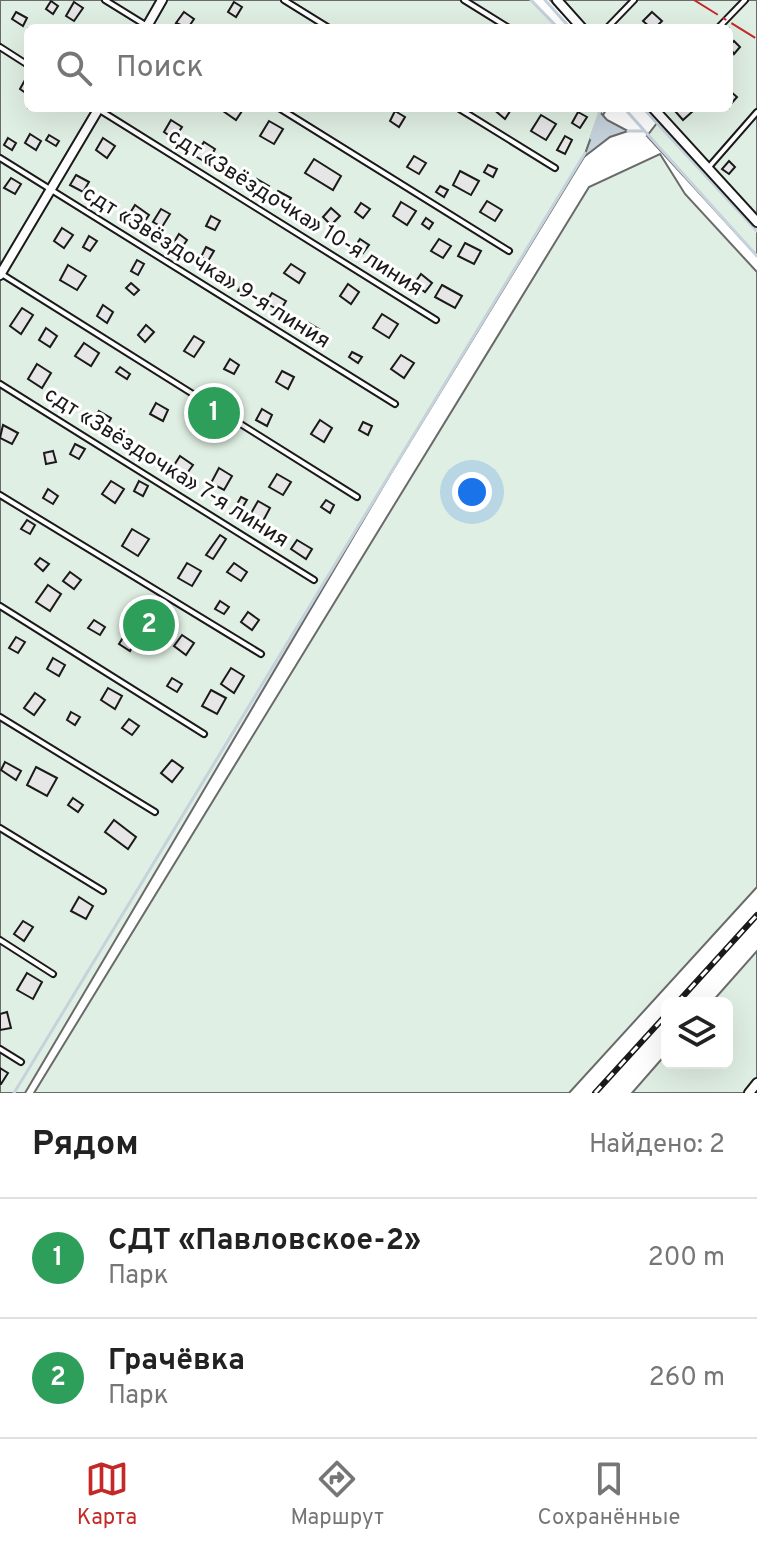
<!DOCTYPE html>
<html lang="ru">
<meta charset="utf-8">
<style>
:root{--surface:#fff;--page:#f6f6f6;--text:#222;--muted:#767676;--line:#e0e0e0;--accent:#c62828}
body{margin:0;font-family:Overpass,sans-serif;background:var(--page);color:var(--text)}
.controls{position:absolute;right:24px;bottom:24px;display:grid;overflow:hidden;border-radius:12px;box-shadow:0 8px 32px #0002}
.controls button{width:72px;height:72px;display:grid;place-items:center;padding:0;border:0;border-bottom:2px solid var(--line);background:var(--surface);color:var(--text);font:40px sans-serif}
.you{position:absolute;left:472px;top:492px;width:28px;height:28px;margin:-20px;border:6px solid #fff;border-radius:50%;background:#1a73e8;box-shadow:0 0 0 12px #1a73e833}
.badge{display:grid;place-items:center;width:52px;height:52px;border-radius:50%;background:var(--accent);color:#fff;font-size:26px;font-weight:700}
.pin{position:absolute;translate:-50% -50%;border:4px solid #fff;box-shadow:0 2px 8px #0006}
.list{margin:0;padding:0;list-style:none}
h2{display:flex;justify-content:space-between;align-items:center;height:104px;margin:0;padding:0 32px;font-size:34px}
h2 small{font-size:26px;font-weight:400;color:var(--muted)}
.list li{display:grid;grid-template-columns:52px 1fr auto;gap:24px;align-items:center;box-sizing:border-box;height:120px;padding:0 32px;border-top:2px solid var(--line)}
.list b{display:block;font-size:30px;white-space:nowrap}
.list p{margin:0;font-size:26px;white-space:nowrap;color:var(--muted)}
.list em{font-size:26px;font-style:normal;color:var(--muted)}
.icon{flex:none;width:44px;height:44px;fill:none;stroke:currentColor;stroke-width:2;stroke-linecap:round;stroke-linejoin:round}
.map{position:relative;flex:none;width:757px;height:1093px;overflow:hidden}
.search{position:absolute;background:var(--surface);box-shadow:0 8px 32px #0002;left:24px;right:24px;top:24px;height:88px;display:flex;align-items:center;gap:20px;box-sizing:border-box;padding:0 28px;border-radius:12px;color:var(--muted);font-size:30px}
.sheet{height:344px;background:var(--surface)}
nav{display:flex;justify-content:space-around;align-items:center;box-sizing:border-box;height:112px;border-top:2px solid var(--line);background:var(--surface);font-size:22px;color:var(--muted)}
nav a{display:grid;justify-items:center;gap:4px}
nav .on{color:var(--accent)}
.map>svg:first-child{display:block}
</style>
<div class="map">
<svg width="757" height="1093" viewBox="0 0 757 1093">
<rect width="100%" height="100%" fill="#fff"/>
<!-- green -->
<g fill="#e0efe3" stroke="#6a6a6a" stroke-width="2">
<path d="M0 0H531L558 28H28V108H607L593 133 584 157 391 473 25 1093H0Z"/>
<path d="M550 0H757V224L650 108H729V28H576Z"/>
<path d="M657 123 757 231V256L647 136Z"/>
<path d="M660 154 685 194 757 272V887L569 1093H34L589 187Z"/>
<path d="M757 951V1093H632L667 1053V1063H727V1003H711Z"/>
</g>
<!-- water -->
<path fill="#c6d2dc" stroke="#6a6a6a" stroke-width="2" d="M600 112 607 120 628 131 610 137 584 157Z"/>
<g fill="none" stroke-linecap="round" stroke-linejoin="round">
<!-- stream -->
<g stroke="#c6d2dc" stroke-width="3">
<path d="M531 0 558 28"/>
<path d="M545 0 570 28"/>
<path d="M624 108 757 256"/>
<path d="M643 108 757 231"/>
<path d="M628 131H643"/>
<path d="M591 138 601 108"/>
<path d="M14 1093 585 153"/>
</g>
</g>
<!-- building -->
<g fill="#e6e6e6" stroke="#1a1a1a" stroke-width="2">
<path d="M51 1 58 6 53 14 46 9Z"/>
<path d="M74 2 83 8 74 21 66 16Z"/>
<path d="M234 2 242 7 236 17 228 12Z"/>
<path d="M16 12 27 18 23 26 12 19Z"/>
<path d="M184 12 194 19 188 28 176 23Z"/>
<path d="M652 12 662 21 655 28H651L643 21Z"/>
<path d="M734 41 740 47 734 54 729 46Z"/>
<path d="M25 80 28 82 27 94 20 89Z"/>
<path d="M730 91 737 97 730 105 729 92Z"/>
<path d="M225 108H244L236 120 223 111Z"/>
<path d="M492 108H512L505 119Z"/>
<path d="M678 108H690L693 111 683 120 675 111Z"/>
<path d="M395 111 405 117 399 127 390 121Z"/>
<path d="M578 112 587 117 580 128 572 123Z"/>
<path d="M541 115 556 124 546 140 531 131Z"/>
<path d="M171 120 182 127 174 139 164 132Z"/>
<path d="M269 121 283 129 274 144 260 136Z"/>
<path d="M30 134 41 141 36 150 25 143Z"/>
<path d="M49 135 59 141 56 146 46 140Z"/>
<path d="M565 136 572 140 565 154 557 150Z"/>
<path d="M8 138 16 143 12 150 4 145Z"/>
<path d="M103 138 115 146 107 158 96 150Z"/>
<path d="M204 142 215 149 207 163 195 156Z"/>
<path d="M414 156 426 163 419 174 407 167Z"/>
<path d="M314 159 341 176 333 190 305 173Z"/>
<path d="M729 161 735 167 729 174 722 169Z"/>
<path d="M488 165 497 169 493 177 484 172Z"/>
<path d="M460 171 479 181 471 195 453 185Z"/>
<path d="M76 175 89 182 83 192 70 185Z"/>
<path d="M11 178 21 184 15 194 4 188Z"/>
<path d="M257 179 269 186 264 195 252 189Z"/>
<path d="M440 186 448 190 444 197 436 192Z"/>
<path d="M88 188 95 191 91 199 84 195Z"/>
<path d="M278 191 291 198 285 209 272 201Z"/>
<path d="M487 201 502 210 495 221 480 212Z"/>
<path d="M401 202 416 211 407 225 393 216Z"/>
<path d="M361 203 370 209 363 218 355 212Z"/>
<path d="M135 205 149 215 141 227 127 218Z"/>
<path d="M331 208 340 216 331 225 323 217Z"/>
<path d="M161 209 170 214 162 227 153 222Z"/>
<path d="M211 216 220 221 215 230 206 226Z"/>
<path d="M426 218 433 223 429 229 422 224Z"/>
<path d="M62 228 73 235 64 248 54 241Z"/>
<path d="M179 234 187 240 181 249 173 244Z"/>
<path d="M89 236 97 241 90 251 83 247Z"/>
<path d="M360 239 369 245 363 253 355 247Z"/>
<path d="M439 239 451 246 443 258 431 251Z"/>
<path d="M465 243 481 251 474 264 458 256Z"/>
<path d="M206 247 214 251 208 261 201 257Z"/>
<path d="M137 260 144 264 138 275 131 271Z"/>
<path d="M291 264 305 273 299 283 284 273Z"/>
<path d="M68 265 86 276 77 290 60 280Z"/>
<path d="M421 274 432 283 425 292 414 284Z"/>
<path d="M131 283 139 290 134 295 126 288Z"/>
<path d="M243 283 252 289 247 296 238 291Z"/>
<path d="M348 284 359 292 351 304 340 296Z"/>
<path d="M442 285 462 296 455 308 435 297Z"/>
<path d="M272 293 286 301 280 311 266 303Z"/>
<path d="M103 305 113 312 107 323 97 316Z"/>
<path d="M22 308 33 315 21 334 10 326Z"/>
<path d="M382 314 398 324 389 338 373 328Z"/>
<path d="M309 323 319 329 314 336 305 330Z"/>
<path d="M146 325 154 332 145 342 138 335Z"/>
<path d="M46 328 57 336 50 347 39 340Z"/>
<path d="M194 336 204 342 194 357 184 351Z"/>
<path d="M84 343 99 353 91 366 75 356Z"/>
<path d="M352 352 362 357 358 363 349 357Z"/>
<path d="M401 355 414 363 404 378 391 369Z"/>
<path d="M230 359 239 365 234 374 224 369Z"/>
<path d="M37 364 51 373 42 388 28 379Z"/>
<path d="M120 367 130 374 127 379 116 372Z"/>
<path d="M282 371 294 377 288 389 276 382Z"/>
<path d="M156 403 168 410 163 421 150 414Z"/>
<path d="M262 409 272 415 267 426 256 420Z"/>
<path d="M99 411 111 418 105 429 93 422Z"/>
<path d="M320 420 332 428 324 442 311 434Z"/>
<path d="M363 422 372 426 368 435 359 430Z"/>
<path d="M3 425 18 433 12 444 0 438Z"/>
<path d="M75 444 85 449 79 459 70 454Z"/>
<path d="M53 451 56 462 46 464 44 453Z"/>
<path d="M180 456 193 465 185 476 173 467Z"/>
<path d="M219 468 232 476 224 490 211 483Z"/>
<path d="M277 474 291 482 283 495 269 487Z"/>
<path d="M111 481 124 489 115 503 102 494Z"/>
<path d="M139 481 148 486 143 496 134 491Z"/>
<path d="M48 489 58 496 53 504 43 498Z"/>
<path d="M241 497 247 500 237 516 232 513Z"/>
<path d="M326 500 334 505 330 513 321 507Z"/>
<path d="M258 501 270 508 263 521 250 515Z"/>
<path d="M27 520 35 525 30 534 21 529Z"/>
<path d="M132 529 149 539 138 556 122 546Z"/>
<path d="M220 535 226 539 213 559 206 555Z"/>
<path d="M297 540 312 549 306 559 291 549Z"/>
<path d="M40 558 49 564 43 571 35 564Z"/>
<path d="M187 563 201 571 192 586 178 578Z"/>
<path d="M234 563 247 572 241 581 227 572Z"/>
<path d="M70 572 81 580 74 589 63 581Z"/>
<path d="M48 585 61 594 50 611 36 602Z"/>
<path d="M220 601 229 607 224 614 215 609Z"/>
<path d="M248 612 259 620 252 630 241 622Z"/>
<path d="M94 620 105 627 100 635 88 628Z"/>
<path d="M182 635 194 643 186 655 174 646Z"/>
<path d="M124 636 135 642 130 651 119 644Z"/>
<path d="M16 637 25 642 18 653 9 648Z"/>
<path d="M53 658 65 665 59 676 47 669Z"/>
<path d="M231 668 244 676 234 693 221 684Z"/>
<path d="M172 678 182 684 177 692 167 686Z"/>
<path d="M108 688 122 696 115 709 101 700Z"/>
<path d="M211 690 226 698 217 714 202 706Z"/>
<path d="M35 693 45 700 34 715 24 708Z"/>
<path d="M71 712 80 717 75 725 67 720Z"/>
<path d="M129 719 139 726 132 735 122 728Z"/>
<path d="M172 760 183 768 172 782 161 773Z"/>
<path d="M5 762 21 771 16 780 1 770Z"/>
<path d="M36 767 57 778 47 796 27 785Z"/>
<path d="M73 798 83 805 78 812 68 805Z"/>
<path d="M114 820 136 837 128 849 105 832Z"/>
<path d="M79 897 93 906 86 919 71 911Z"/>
<path d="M23 921 33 927 24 941 14 934Z"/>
<path d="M27 973 42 982 33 999 17 990Z"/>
<path d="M7 1012 11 1028 0 1030V1014Z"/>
<path d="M0 1068 8 1073 1 1084H0Z"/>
</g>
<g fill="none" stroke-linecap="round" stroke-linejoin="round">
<!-- lane casing -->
<g stroke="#1a1a1a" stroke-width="8">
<g id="lane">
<path d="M105 0 147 26"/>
<path d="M284 0 329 28"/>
<path d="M464 0 509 28"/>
<path d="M607 28 634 0"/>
<path d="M718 28 745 0"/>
<path d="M0 47 28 65"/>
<path d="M279 108 509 251"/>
<path d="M458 108 555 168"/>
<path d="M98 109 436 320"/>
<path d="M0 158 395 404"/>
<path d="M708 168 757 112"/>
<path d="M0 273 357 497"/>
<path d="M0 384 314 580"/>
<path d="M0 495 261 654"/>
<path d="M0 606 204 734"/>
<path d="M0 717 155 812"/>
<path d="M0 828 103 891"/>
<path d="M0 940 53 974"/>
<path d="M0 1049 21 1062"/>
</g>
</g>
<!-- street casing -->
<g stroke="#1a1a1a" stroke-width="12">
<g id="street">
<path d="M557 0 582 28"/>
<path d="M146 28 162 0"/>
<path d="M653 108 757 222"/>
<path d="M0 275 99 108"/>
<path d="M749 1093 757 1083"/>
</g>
</g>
<!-- lane -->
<use href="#lane" stroke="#fff" stroke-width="4"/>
<!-- street -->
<use href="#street" stroke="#fff" stroke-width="8"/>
<!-- rail casing -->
<g stroke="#1a1a1a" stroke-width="6">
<g id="rail">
<path d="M677 1003 757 915"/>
<path d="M595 1093 667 1014"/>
</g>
</g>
<!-- rail -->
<use href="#rail" stroke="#fff" stroke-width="3" stroke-dasharray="9" stroke-linecap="butt"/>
<!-- power -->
<path stroke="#c62828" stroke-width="2" stroke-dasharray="28 6 4 6" stroke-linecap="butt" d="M694 0 757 39"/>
</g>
<g text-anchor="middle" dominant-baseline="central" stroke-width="6" stroke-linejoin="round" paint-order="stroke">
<!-- street labels -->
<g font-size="22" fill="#1a1a1a" stroke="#fff">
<text transform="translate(295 213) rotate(32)">сдт «Звёздочка» 10-я линия</text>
<text transform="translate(206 268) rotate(32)">сдт «Звёздочка» 9-я линия</text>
<text transform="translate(166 468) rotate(32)">сдт «Звёздочка» 7-я линия</text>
</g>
</g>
</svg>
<div class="controls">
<button><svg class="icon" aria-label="layers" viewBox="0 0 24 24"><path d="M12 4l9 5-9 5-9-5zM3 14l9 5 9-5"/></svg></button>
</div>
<div class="you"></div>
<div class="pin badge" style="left:214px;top:413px;background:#2e9e5b">1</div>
<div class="pin badge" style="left:149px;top:625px;background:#2e9e5b">2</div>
<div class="search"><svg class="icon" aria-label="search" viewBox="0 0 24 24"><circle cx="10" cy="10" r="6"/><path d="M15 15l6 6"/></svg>Поиск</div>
</div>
<section class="sheet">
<h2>Рядом<small>Найдено: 2</small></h2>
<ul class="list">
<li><span class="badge" style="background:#2e9e5b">1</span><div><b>СДТ «Павловское-2»</b><p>Парк</p></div><em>200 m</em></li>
<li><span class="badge" style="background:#2e9e5b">2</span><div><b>Грачёвка</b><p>Парк</p></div><em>260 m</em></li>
</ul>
</section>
<nav>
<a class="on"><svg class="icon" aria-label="map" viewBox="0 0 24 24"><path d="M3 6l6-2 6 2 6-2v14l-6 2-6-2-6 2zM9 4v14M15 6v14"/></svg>Карта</a>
<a><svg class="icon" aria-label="directions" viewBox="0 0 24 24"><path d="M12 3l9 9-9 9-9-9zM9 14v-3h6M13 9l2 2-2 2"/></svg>Маршрут</a>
<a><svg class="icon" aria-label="saved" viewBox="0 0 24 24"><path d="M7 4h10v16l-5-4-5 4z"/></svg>Сохранённые</a>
</nav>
